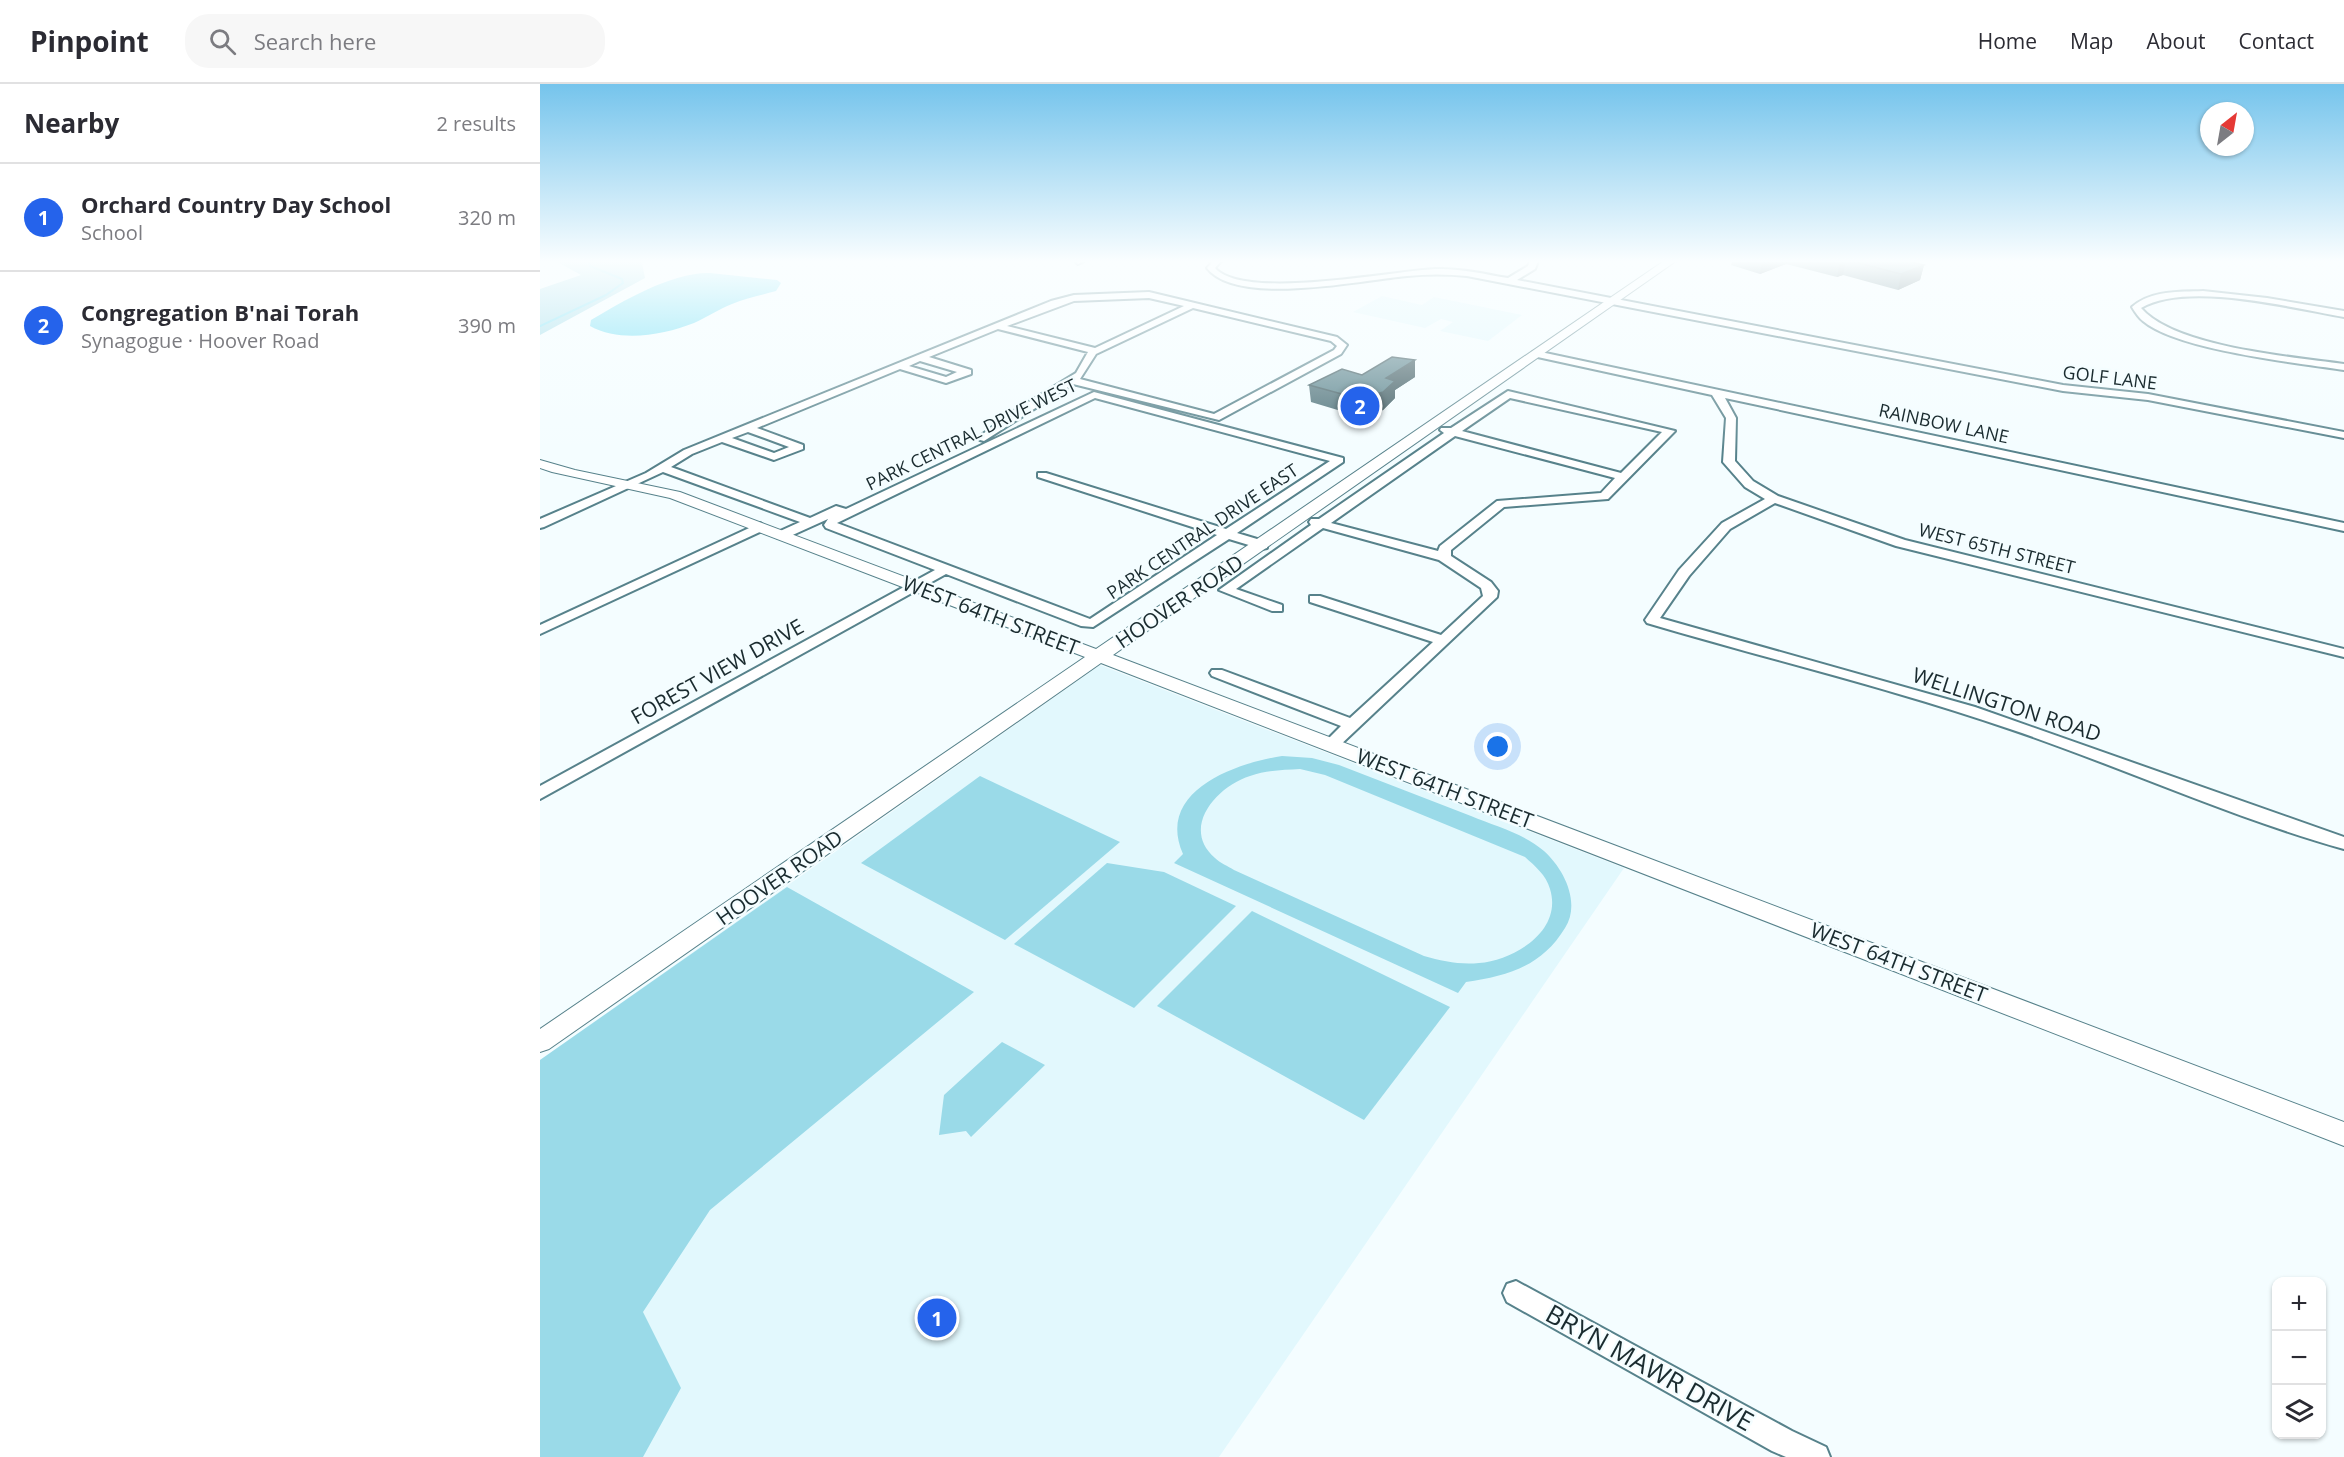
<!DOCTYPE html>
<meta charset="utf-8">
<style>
:root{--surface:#fff;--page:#f7f7f7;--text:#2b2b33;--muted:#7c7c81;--line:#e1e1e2;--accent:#2563eb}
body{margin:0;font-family:"Open Sans",sans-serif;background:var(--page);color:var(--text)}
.controls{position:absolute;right:18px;bottom:18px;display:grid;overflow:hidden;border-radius:12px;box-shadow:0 2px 4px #0004}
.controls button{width:54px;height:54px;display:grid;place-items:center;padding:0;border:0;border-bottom:2px solid var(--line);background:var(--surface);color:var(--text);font:30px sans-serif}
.compass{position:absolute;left:1660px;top:18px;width:54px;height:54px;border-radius:50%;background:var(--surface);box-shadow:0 2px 4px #0004;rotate:31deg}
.you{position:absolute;left:958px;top:663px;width:21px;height:21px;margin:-15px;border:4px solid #fff;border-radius:50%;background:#1a73e8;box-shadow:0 0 0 9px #1a73e833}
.badge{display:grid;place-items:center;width:39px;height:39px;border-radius:50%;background:var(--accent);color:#fff;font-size:20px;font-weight:700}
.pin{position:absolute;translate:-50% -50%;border:3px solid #fff;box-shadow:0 2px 6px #0006}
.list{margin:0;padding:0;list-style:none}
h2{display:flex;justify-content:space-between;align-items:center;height:78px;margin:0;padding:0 24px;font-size:26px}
h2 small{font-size:20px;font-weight:400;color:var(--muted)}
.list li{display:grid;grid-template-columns:39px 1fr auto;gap:18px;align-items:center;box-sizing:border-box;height:108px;padding:0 24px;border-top:2px solid var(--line)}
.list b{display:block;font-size:22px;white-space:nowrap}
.list p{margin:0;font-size:20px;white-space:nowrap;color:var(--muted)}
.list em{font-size:20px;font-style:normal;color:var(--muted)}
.icon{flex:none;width:33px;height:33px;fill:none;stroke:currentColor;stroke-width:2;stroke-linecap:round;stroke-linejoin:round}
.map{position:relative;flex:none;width:1804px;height:1373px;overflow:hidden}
header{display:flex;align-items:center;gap:36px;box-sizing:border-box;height:84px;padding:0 30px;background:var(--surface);border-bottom:2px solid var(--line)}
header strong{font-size:28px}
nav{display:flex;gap:33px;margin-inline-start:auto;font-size:21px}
.search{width:420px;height:54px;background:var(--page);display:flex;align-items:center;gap:15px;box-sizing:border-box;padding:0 21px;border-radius:24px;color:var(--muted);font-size:22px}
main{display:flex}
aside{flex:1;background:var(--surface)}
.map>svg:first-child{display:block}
</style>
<header>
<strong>Pinpoint</strong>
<div class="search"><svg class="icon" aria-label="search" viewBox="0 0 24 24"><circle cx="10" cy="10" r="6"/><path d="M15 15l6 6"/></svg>Search here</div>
<nav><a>Home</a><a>Map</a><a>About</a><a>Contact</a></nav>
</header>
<main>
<aside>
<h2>Nearby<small>2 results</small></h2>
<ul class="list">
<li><span class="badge">1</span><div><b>Orchard Country Day School</b><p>School</p></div><em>320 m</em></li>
<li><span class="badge">2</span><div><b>Congregation B'nai Torah</b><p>Synagogue · Hoover Road</p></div><em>390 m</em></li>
</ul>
</aside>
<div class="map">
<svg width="1804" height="1373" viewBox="0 0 1804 1373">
<rect width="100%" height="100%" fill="#f4fdff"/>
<!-- built -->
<g fill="#e2f8fd">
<path d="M842 212 882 221 894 213 982 231 948 257 900 247 913 238 901 235 885 244 813 228Z"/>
<path d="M560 581 1084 784 679 1373H0V976Z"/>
</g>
<!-- green -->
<g fill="#9adae8" fill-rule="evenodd">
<path d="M16 177H106L102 179 105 194 0 251V205L41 191Z"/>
<path d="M742 672 772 674 799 681C843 698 887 715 931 732 955 742 985 750 1004 767 1024 785 1041 819 1025 844 1002 882 968 892 926 898L918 909 634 779 643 770C615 707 696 679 742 672ZM760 685 785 691 985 773C995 782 1006 791 1010 805 1023 847 974 876 939 879 920 881 902 877 884 872L694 786C688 782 680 779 675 774 640 744 677 702 710 692 727 686 743 686 760 685Z"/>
<path d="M440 692 580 758 465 856 321 779Z"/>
<path d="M567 779 624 788 696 822 594 924 474 860Z"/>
<path d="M247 803 434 908 170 1126 103 1228 141 1304 103 1373H0V976Z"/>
<path d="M712 827 910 923 824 1036 617 922Z"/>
<path d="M462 958 505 981 431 1053 426 1047 399 1051 404 1011Z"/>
</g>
<!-- water -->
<path fill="#6adcf3" d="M170 189 237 196 241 199 236 207C222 211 206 214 192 220 179 225 167 233 154 239 123 251 81 259 50 242L51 236C83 217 132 188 170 189Z"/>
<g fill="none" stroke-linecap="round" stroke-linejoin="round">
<!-- stream -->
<path stroke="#6adcf3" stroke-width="2" d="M0 242 66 211 83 199 82 195 50 182 49 177"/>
<!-- minor casing -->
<g stroke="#57828b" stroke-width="4">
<g id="minor">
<path d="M535 177H544L538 180Z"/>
<path d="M673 177H681L675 184C704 217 851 187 895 185 920 184 944 190 968 194L988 182 990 177H998L995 185 977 196 1523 301 1608 310 1804 348V354L1608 316 1523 307 927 192C907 190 887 190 867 192 822 196 697 223 667 184Z"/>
<path d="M1663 207 1727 214 1804 227V233C1752 224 1647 197 1601 224 1634 263 1753 273 1804 280V286C1757 279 1637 266 1603 237 1599 234 1595 228 1592 223 1611 206 1639 208 1663 207Z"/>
<path d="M609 208 797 253 807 261 801 270 679 336 533 300 444 357 440 356V352L474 327 536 289 548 268 458 245 389 273 431 286V290L406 299 360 285 217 344 263 361V365L234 376 182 358 152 370 131 383 270 434 296 422 306 425 554 308 803 374V378L697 449 727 458V464L722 465 689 455 553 543 541 542 406 490 0 715V702L395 486 286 444 284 441 288 435 246 454H238V448L260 438 123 388 4 443 0 444V435L106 389 144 366 511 217 534 211ZM609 214 644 222 555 264 467 242 534 217ZM653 224 791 257 797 262 794 266 674 330 540 295 556 270ZM380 277 417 288 406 293 369 282ZM555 314 790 377 686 445 506 389H498V393L677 451 550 535 297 439ZM208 348 249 363 234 369 192 354Z"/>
<path d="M996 267 1804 439V447L1185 314 1196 334 1195 377 1213 397 1238 412 1365 456 1804 565V573L1356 462 1235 419 1190 445 1149 492 1120 534 1435 623 1804 753V765C1690 733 1582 683 1470 645 1351 604 1228 575 1107 539L1105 536 1139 486 1182 439 1225 415 1205 403 1183 378 1186 334 1172 311 993 272V268Z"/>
<path d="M968 307 1135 347 1068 415 964 423 911 466V472L951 498 958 507 957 513 797 664H785L783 660 801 642 672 592 670 589 672 586H682L810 634 893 558 770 518V512H780L901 551 943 512 941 504 899 476 783 444 696 505 742 521V527H732L679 506 771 441 769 438 771 435H779L904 349 900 346 901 344H911ZM970 314 1122 348 1081 389 922 347ZM915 352 1075 394 1061 409 957 417 900 462 898 467 791 439Z"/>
<path d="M220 439 226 443 224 446 0 550V541Z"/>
<path d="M976 1197 1252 1347 1286 1363 1290 1373H1246L1232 1367 967 1218 963 1209 967 1200Z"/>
</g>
</g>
<!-- tertiary casing -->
<g stroke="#57828b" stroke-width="2">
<path id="tertiary" d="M1124 177H1136L573 571 1804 1038V1062L561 579 9 965 0 968V945L545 573 130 414 12 388 0 384V376L35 386 140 408 556 565Z"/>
</g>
<!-- minor -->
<use href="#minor" fill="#fff" fill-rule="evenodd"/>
<!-- tertiary -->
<use href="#tertiary" fill="#fff" fill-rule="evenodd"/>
</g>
<!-- wall -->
<g fill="#4c7078">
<path d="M1192 177H1368L1384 181 1380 196 1358 206 1303 191 1297 193 1246 180 1220 190 1191 181Z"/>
<path d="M875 293 855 306V314L843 326 821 333 771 318 769 301Z"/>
</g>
<!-- shaded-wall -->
<g fill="#3e5b61">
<path d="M1222 177H1247L1246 180 1220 190Z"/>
<path d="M1303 177H1306L1303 191 1297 193 1300 178Z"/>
<path d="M1384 181 1380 196 1358 206 1361 190Z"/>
<path d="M875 276V293L855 306V314L843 326 821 333 820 315 846 294Z"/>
</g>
<!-- building -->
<g fill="#58828b" stroke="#3e5b61" stroke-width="1.5">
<path d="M1311 177H1368L1384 181 1361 190Z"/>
<path d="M852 273 875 276 846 294 855 297 843 308 820 315 769 301 802 285 822 291Z"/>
</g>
<!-- sky -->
<linearGradient id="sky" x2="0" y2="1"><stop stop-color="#75c4ec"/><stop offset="0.48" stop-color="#fafeff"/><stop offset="1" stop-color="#fafeff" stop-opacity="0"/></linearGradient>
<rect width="1804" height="369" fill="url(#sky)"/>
<g text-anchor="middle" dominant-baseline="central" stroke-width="5" stroke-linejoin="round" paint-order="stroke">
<!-- far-street labels -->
<g font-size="18" fill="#1a2b2f" stroke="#f4fdff">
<text transform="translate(1570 293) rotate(7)">GOLF LANE</text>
<text transform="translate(1404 339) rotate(12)">RAINBOW LANE</text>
<text transform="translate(431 350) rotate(-26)">PARK CENTRAL DRIVE WEST</text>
<text transform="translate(662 447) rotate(-34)">PARK CENTRAL DRIVE EAST</text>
<text transform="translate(1457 464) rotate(14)">WEST 65TH STREET</text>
</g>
<!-- street labels -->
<g font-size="21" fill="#1a2b2f" stroke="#f4fdff">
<text transform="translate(639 517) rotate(-34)">HOOVER ROAD</text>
<text transform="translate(451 531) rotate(21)">WEST 64TH STREET</text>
<text transform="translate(177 587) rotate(-29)">FOREST VIEW DRIVE</text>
<text transform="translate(1467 620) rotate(18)">WELLINGTON ROAD</text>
<text transform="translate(905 704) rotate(21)">WEST 64TH STREET</text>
<text transform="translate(239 793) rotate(-35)">HOOVER ROAD</text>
<text transform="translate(1359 878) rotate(21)">WEST 64TH STREET</text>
</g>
<!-- near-street labels -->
<g font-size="26" fill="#1a2b2f" stroke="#f4fdff">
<text transform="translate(1110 1283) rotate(29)">BRYN MAWR DRIVE</text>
</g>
</g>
</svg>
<div class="controls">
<button>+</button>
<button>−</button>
<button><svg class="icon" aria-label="layers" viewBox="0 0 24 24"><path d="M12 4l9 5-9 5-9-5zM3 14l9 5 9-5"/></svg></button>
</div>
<svg class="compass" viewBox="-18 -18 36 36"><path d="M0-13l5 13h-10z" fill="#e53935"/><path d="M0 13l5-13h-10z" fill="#7c7c81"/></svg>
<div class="you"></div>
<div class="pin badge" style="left:397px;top:1234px">1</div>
<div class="pin badge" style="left:820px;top:322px">2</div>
</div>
</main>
